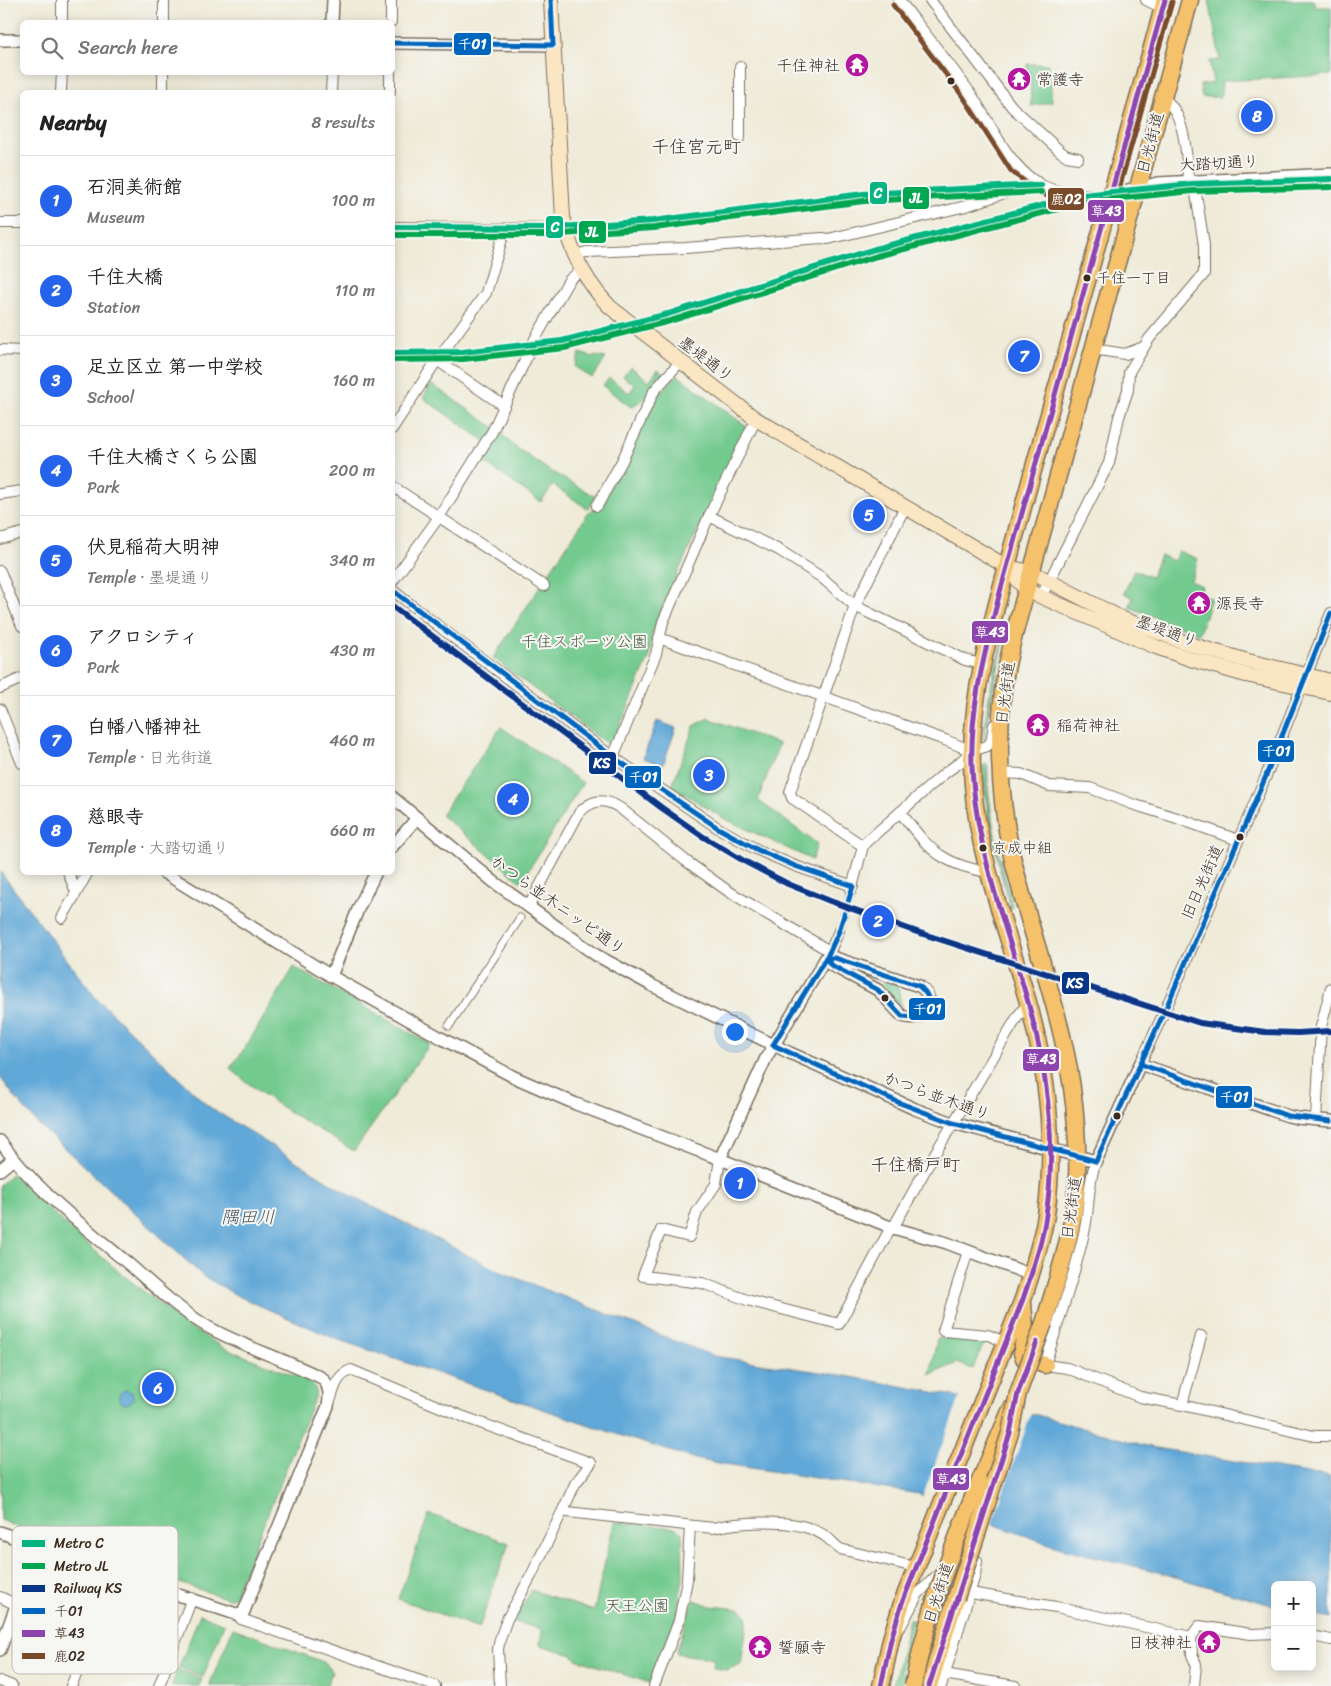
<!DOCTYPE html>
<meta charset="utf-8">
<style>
:root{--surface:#fff;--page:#f2f2f2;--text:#222;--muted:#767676;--line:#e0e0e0;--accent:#2563eb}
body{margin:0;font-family:Sriracha,"Klee One",sans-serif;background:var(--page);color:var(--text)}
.controls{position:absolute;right:15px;bottom:15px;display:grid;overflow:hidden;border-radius:8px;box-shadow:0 2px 12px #0003}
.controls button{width:45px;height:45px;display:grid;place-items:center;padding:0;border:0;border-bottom:1px solid var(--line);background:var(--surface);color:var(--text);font:25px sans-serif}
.you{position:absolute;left:734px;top:1031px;width:18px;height:18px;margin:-12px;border:4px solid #fff;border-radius:50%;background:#1a73e8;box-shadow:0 0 0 8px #1a73e833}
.badge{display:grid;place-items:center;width:32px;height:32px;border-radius:50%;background:var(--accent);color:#fff;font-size:16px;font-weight:700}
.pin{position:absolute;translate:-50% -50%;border:2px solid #fff;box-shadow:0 1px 5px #0006}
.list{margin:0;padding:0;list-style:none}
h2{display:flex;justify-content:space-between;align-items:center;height:65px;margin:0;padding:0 20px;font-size:21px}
h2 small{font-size:16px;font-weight:400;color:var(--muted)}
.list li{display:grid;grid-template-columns:32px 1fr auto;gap:15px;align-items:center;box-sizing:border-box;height:90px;padding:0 20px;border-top:1px solid var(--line)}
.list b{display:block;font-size:19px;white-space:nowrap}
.list p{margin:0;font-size:16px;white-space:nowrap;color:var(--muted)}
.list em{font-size:16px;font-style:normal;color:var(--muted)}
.icon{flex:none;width:28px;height:28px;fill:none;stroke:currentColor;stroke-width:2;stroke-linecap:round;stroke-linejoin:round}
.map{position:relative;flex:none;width:1331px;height:1686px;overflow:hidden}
.search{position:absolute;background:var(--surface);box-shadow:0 2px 12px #0003;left:20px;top:20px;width:375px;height:55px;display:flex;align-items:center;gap:12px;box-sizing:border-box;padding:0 18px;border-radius:8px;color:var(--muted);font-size:19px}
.panel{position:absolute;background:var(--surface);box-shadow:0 2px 12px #0003;left:20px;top:90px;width:375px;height:785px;border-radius:8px}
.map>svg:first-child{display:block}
</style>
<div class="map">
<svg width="1331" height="1686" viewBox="0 0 1331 1686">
<rect width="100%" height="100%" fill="#f6f6f2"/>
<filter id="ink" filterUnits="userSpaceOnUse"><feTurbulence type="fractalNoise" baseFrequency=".02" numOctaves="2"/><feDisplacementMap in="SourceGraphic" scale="10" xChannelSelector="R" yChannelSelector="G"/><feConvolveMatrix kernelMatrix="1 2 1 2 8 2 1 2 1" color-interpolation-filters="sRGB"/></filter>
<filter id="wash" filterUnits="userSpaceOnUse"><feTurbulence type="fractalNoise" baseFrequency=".0096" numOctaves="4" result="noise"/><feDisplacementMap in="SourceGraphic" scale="20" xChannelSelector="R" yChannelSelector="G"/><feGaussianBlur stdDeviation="1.12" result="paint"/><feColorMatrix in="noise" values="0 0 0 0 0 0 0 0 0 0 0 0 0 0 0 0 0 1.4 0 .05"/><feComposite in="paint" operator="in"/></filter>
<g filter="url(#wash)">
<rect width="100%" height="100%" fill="#efebd8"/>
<!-- green -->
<g fill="#73ca8f" stroke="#577a56">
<path d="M1209 0H1314L1315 7H1331V75L1222 81 1221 97H1202L1200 85 1213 83 1209 61 1220 60Z"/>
<path d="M1027 64H1049L1052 102 1031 106 1030 71 1027 70Z"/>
<path d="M580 353 592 357 593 356 606 358 592 378 575 367Z"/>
<path d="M631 367 649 381 658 369 665 375 646 398 631 407 603 386 609 378 629 393 635 385 623 376Z"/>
<path d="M677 375 746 426 663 605 652 634 649 658 611 747 493 658 589 512 603 502 657 397Z"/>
<path d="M431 384 495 428 514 446 547 469 596 497 588 509 553 485 541 502 479 459 489 444 423 398Z"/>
<path d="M1178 551 1198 559 1191 581 1202 586 1200 593 1211 598 1199 634 1129 607 1133 598 1124 593 1134 570 1151 577 1160 555 1174 561Z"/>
<path d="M708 718 779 744 758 800 817 844 812 860 723 818 672 786 694 726Z"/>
<path d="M501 727 583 783 521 882 441 815Z"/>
<path d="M294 967 430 1044 354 1151C312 1125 266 1101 230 1068L245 1048Z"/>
<path d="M883 981 898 986 901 1006 883 987Z"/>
<path d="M10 1175H13L70 1229 118 1271 186 1325 224 1348 311 1382C316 1388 316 1390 315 1397L234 1597 229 1599 39 1537 1 1520 0 1185Z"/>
<path d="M947 1337H975L985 1340 973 1369 957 1363 930 1375 937 1339Z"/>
<path d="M429 1514 509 1543 479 1628 398 1599Z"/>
<path d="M614 1522 677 1528 682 1533 683 1578 677 1616 650 1683 576 1659 573 1655 540 1645 542 1629 514 1622 531 1590 594 1611Z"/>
<path d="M693 1599 710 1606 741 1609 748 1618 741 1664 727 1670 713 1668 714 1659 676 1653Z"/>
<path d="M200 1614 224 1624 203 1677 179 1667Z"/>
<path d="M909 1619 913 1620 901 1671 904 1677 902 1686H893Z"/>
<path d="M233 1628 326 1663 332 1673 326 1686H209Z"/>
<path d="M178 1669 202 1679 199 1686H171Z"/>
</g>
<!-- forest -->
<g fill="#5eae7a" stroke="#4c6c4c">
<path d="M1009 614 987 723 985 741 982 740 990 689Z"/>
<path d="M986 764 988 765C987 814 1001 861 1013 908L1010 909C997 861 986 815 982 766Z"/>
</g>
<!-- water -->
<g fill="#61a8d8" stroke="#4e697b">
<path d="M657 721 676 728 663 765 643 758Z"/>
<path d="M0 871 96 998 208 1106 350 1195 499 1271 713 1356 840 1375 944 1394 1030 1413 1150 1447 1331 1477V1619L1312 1615V1585H1275V1606L1158 1572 1061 1548 975 1518 919 1494 699 1460 631 1439 336 1339 238 1296 203 1276 37 1123 17 1100 0 1077Z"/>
<circle cx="126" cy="1397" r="7"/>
</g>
<!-- pier -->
<path fill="#efebd8" d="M961 1395 1032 1411 991 1526 922 1498Z"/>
</g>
<g filter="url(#ink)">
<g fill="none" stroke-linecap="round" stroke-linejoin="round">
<!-- minor-tunnel -->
<path stroke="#cbc4b3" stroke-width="10" stroke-dasharray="10 5" stroke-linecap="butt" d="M839 931 851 892"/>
<!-- pedestrian casing -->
<g stroke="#7a6e5f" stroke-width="9">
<path id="pedestrian" d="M449 1026 520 918"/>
</g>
<!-- minor casing -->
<g stroke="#7a6e5f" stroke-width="12">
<g id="minor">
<path d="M899 0C923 31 948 62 971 94 991 124 1006 162 1036 182 1054 194 1090 198 1110 194"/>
<path d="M930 0 1012 107 1061 152 1067 156 1078 158"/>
<path d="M1146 0 1162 8"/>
<path d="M62 22V0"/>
<path d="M164 22V0"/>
<path d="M391 22V0"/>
<path d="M740 67V137"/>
<path d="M61 92 62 72"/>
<path d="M163 92V72"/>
<path d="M331 92 332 72"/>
<path d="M390 92V72"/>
<path d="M1163 96C1168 102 1174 108 1177 115 1186 135 1187 160 1188 181"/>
<path d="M0 223H22"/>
<path d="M392 227 565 229"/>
<path d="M574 255 587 252 685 248 822 238 828 239 966 206 1037 182"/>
<path d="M1093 349 1125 354 1144 347"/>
<path d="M0 350 22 351"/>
<path d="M392 356H431L504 406"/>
<path d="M392 429 437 360 486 293 505 229"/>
<path d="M392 486 544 586"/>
<path d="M0 494 22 491"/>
<path d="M597 506 622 461 654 391 680 362"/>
<path d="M709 516 779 550 821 577 855 606 965 660 981 664"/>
<path d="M0 539 22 533"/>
<path d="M0 571 22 626"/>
<path d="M392 582 439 517 492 432 535 339 569 280 581 270"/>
<path d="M392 590 454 638 613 757 718 828 758 850 795 866 853 886"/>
<path d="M1041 597 1109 463 1119 417 1128 390 1129 372 1149 339 1204 274V245L1194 181"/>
<path d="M659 638 945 740 972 751"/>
<path d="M0 688 22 678"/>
<path d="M0 709 22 763"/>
<path d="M613 757 656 654 663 622 709 516 756 419"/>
<path d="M1001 773 1021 774 1049 786 1090 788 1132 804 1177 818 1238 840"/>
<path d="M900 812C912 826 924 845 940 855 953 864 973 870 988 872"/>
<path d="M863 846 866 842 945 773 959 763 972 751 987 746 991 742 994 725"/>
<path d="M68 872 76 892"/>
<path d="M851 891 863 846 792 798 790 792 855 606 905 507"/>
<path d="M529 906 579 813C592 799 604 798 620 808L686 861 728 891 821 946 830 951 839 931"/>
<path d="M62 918 88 872"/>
<path d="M1140 1064 1166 1008 1266 776 1331 613"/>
<path d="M1316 1120 1321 1027 1331 988"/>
<path d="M720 1159 716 1184 697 1212 689 1237 661 1230 643 1276 702 1283 747 1300 839 1324 891 1227"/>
<path d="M1096 1161C1087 1184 1090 1209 1084 1233 1074 1278 1058 1321 1045 1365L1067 1368 1140 1397 1182 1405 1314 1436H1331"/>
<path d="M893 1228 928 1165 1018 1016 1028 1003"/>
<path d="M968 1251 943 1331 988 1335 1005 1342"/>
<path d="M330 1401C335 1387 336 1376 351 1370L464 1417 591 1463 575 1484 563 1510 567 1512 713 1528C737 1522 787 1519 811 1529 815 1531 821 1533 825 1536 831 1540 834 1545 840 1549L915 1567"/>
<path d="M1182 1405 1201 1336"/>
<path d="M970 1593 1056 1607 1191 1637 1199 1626 1251 1634 1275 1633"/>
<path d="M0 1597 17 1605"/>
<path d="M242 1616 241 1619 435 1686"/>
<path d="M901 1626 918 1594 952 1561 966 1556 972 1557 977 1561 975 1575 941 1686"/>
<path d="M1312 1636 1331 1640"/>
<path d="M1191 1637 1192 1655 1196 1664 1194 1686"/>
<path d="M944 1674 1015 1686"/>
<path d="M0 1681 12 1686"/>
<path d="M71 1686 86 1653 119 1626 130 1578"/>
<path d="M159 1686 192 1598"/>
<path d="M500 1686 498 1649 500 1639 507 1619 531 1576 563 1510"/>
<path d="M654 1686 679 1621 687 1580 690 1526"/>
</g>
</g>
<!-- tertiary casing -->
<g stroke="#7a6e5f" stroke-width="14">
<g id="tertiary">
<path d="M332 22 333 0"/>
<path d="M0 40H22"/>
<path d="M392 43 553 45"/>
<path d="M1110 194 1158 183 1331 174"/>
<path d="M392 797 494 882 596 955 653 986 790 1053 915 1109 953 1123 1096 1161 1140 1064 1288 1116 1297 1118 1331 1121"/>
<path d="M392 847 417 818"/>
<path d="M163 872 331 976 441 1038 514 1077 576 1104 720 1159"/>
<path d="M830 951 766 1058 720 1159 893 1228 947 1243 1031 1275"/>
<path d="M826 958H835L919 986C940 1000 925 1024 902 1016L878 990 831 965Z"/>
<path d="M331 976 359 907 376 872"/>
<path d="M0 1141C35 1190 85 1227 131 1266 156 1288 179 1310 208 1327 244 1347 284 1359 322 1378 330 1386 330 1395 328 1406L242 1616 54 1554 0 1532"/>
<path d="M0 1170 13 1159"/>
<path d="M0 1650 37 1548"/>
</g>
</g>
<!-- secondary casing -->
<g stroke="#7a6e5f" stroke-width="16">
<g id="secondary">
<path d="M551 0 563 217C570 252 585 281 610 307L756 419 1007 567 1031 572 1123 619 1189 644 1248 661 1331 681"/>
<path d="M1007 567 1026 590 1156 647 1190 659 1246 675 1331 693"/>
</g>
</g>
<!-- trunk casing -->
<g stroke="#7a6e5f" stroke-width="19">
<g id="trunk">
<path d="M1023 1303 1025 1328 1022 1353 1024 1358 1045 1365"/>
<path d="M1044 1323C1055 1286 1068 1248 1074 1210 1078 1183 1078 1154 1076 1127 1071 1033 1033 946 1012 856 1000 802 997 745 1003 690 1006 664 1013 638 1020 613L1190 0"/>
<path d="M979 1483 1011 1409"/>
<path d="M881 1686 891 1639 902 1603 1023 1299C1032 1272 1041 1244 1046 1215 1056 1145 1047 1070 1028 1002 1004 919 969 836 972 748 974 685 990 630 1006 570 1020 518 1034 466 1049 414 1089 277 1127 138 1165 0"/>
<path d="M929 1686 956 1598"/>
</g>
</g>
<!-- pedestrian -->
<use href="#pedestrian" stroke="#fff" stroke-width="7"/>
<!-- minor -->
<use href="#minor" stroke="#fff" stroke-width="10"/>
<!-- tertiary -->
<use href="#tertiary" stroke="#fff" stroke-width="11"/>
<!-- secondary -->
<use href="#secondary" stroke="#fbe6c4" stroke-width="14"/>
<!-- trunk -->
<use href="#trunk" stroke="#f5c16b" stroke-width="16"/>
<!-- trunk-bridge casing -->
<g stroke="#7a6e5f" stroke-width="19" stroke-linecap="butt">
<g id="trunk-bridge">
<path d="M956 1598 1010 1433 1018 1393 1044 1323"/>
<path d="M913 1686C927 1615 951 1549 979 1483"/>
</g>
</g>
<!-- trunk-bridge -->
<use href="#trunk-bridge" stroke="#f5c16b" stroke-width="16"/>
<!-- bus-1 casing -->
<g stroke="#f6f6f2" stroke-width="9">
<g id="bus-1">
<path d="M551 0 553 45"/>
<path d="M392 43 553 45"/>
<path d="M392 590 613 757 718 828 758 850 795 866 853 886"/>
<path d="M826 958H835L919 986C927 993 931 999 927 1009L917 1017 902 1016 878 990 831 965Z"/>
<path d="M773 1045 900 1103 953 1123 1096 1161"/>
<path d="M773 1045 830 951 839 931 853 886"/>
<path d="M1140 1064 1288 1116 1331 1121"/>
<path d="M1096 1161 1166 1008 1266 776 1331 613"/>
</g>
</g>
<!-- bus-2 casing -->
<g stroke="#f6f6f2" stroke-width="9">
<g id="bus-2">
<path d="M881 1686 891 1639 902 1603 1023 1299C1032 1272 1042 1244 1046 1215 1057 1145 1047 1070 1028 1002 1007 929 979 858 973 782 967 718 984 654 1000 592L1165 0"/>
<path d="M929 1686 1010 1433 1018 1393 1037 1342"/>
</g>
</g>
<!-- bus-3 casing -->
<g stroke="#f6f6f2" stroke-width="9">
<g id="bus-3">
<path d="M893 5 964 98 1011 171 1033 188 1049 197 1099 203 1159 190 1331 182"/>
<path d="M1117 196 1172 2"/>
</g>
</g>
<!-- bus-1 -->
<use href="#bus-1" stroke="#0065bd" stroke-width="5"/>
<!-- bus-2 -->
<use href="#bus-2" stroke="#8e44ad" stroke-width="5"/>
<!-- bus-3 -->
<use href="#bus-3" stroke="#7a4b2a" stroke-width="5"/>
<!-- rail-1 casing -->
<g stroke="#f6f6f2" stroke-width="10">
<path id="rail-1" d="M392 606 662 808 702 836 744 861 788 884 830 901 917 932 1200 1023 1265 1032 1298 1033 1331 1031"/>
</g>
<!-- rail-1 -->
<use href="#rail-1" stroke="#073686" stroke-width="6"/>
<!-- metro-1 casing -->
<g stroke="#f6f6f2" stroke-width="10">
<g id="metro-1">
<path d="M392 227 545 228 653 221 863 194 1041 185"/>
<path d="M392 353 462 352 562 341 668 314 875 249 1083 195 1192 184 1331 179"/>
</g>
</g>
<!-- metro-2 casing -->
<g stroke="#f6f6f2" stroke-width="10">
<g id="metro-2">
<path d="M392 235H545L654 228 864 201 1041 192"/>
<path d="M392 360 463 359 564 348 670 321 877 256 1084 202 1193 191 1331 187"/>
</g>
</g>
<!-- metro-1 -->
<use href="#metro-1" stroke="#03b480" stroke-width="6"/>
<!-- metro-2 -->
<use href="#metro-2" stroke="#00a650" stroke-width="6"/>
</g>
</g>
<!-- icons -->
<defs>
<g id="temple-disc" transform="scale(1.25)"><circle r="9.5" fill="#b5179e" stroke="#f6f6f2"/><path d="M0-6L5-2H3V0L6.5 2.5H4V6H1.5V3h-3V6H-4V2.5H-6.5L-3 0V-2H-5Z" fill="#fff"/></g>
</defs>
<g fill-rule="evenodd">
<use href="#temple-disc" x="857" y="65"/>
<use href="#temple-disc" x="1019" y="79"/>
<use href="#temple-disc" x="1199" y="603"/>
<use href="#temple-disc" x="1038" y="725"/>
<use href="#temple-disc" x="1209" y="1642"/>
<use href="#temple-disc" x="760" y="1647"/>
</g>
<!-- markers -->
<g fill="#3b2a1e" stroke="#f6f6f2" stroke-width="2">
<circle cx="951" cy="81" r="4.5"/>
<circle cx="1087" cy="278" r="4.5"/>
<circle cx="1240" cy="837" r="4.5"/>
<circle cx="983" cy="848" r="4.5"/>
<circle cx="885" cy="998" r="4.5"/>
<circle cx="1117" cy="1116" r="4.5"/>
</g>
<g text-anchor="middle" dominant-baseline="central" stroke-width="4" stroke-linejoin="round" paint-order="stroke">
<!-- bus labels -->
<g font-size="15" fill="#3b2a1e" stroke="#f6f6f2" text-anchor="start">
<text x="1096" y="278">千住一丁目</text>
<text x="992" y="848">京成中組</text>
</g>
<!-- poi labels -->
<g font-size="16" fill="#3b2a1e" stroke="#f6f6f2" text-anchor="start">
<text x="840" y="65" text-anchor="end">千住神社</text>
<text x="1036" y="79">常護寺</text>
<text x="1216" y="603">源長寺</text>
<text x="1056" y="725">稲荷神社</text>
<text x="1192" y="1642" text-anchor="end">日枝神社</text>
<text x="778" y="1647">誓願寺</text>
</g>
<!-- street labels -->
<g font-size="16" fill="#3b2a1e" stroke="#f6f6f2">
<text transform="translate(1150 143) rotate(-75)">日光街道</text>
<text transform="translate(1219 163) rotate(-3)">大踏切通り</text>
<text transform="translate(706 359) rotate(37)">墨堤通り</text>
<text transform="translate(1167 631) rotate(20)">墨堤通り</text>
<text transform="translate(1005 693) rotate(-83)">日光街道</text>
<text transform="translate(1202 882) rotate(-66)">旧日光街道</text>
<text transform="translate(558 905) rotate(35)">かつら並木ニッピ通り</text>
<text transform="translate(937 1096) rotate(20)">かつら並木通り</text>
<text transform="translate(1071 1208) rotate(-82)">日光街道</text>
<text transform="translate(938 1593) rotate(-72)">日光街道</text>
</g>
<!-- park labels -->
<g font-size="16" fill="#4c5a40" stroke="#f6f6f2">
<text x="584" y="641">千住スポーツ公園</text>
<text x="637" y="1605">天王公園</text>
</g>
<!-- neighbourhood labels -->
<g font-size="18" fill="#3b2a1e" stroke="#f6f6f2">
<text x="696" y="147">千住宮元町</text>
<text x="915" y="1165">千住橋戸町</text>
</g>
<!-- water labels -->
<g font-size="18" font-style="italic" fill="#48565f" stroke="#f6f6f2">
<text x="248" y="1217">隅田川</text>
</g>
</g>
<!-- legend -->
<rect x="12" y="1526" width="166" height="148" rx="8" fill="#f6f6f2" stroke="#beb9b2" stroke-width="1"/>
<rect x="22" y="1540" width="23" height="7" fill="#03b480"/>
<rect x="22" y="1563" width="23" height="6" fill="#00a650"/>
<rect x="22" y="1585" width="23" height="7" fill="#073686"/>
<rect x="22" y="1608" width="23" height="6" fill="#0065bd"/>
<rect x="22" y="1630" width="23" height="7" fill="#8e44ad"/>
<rect x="22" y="1653" width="23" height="6" fill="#7a4b2a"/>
<g font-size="14" fill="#3b2a1e">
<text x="54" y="1548">Metro C</text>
<text x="54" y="1571">Metro JL</text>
<text x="54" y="1593">Railway KS</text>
<text x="54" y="1616">千01</text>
<text x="54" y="1638">草43</text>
<text x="54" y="1661">鹿02</text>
</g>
<g stroke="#f6f6f2" stroke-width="2">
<rect x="453" y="32" width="39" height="24" rx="5" fill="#0065bd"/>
<rect x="869" y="181" width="19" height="24" rx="5" fill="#03b480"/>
<rect x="902" y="186" width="28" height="24" rx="5" fill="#00a650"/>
<rect x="1047" y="187" width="38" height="24" rx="5" fill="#7a4b2a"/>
<rect x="1087" y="199" width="38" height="24" rx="5" fill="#8e44ad"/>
<rect x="545" y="215" width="19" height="24" rx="5" fill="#03b480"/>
<rect x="578" y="220" width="29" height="24" rx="5" fill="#00a650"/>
<rect x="971" y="620" width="38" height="24" rx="5" fill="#8e44ad"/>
<rect x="1257" y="739" width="38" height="24" rx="5" fill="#0065bd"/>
<rect x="588" y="751" width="29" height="24" rx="5" fill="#073686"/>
<rect x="624" y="765" width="38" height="24" rx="5" fill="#0065bd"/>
<rect x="1061" y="971" width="29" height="24" rx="5" fill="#073686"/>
<rect x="908" y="997" width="38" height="24" rx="5" fill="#0065bd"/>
<rect x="1022" y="1048" width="38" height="24" rx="5" fill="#8e44ad"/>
<rect x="1215" y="1085" width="38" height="24" rx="5" fill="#0065bd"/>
<rect x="932" y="1467" width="38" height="24" rx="5" fill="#8e44ad"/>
</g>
<g font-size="14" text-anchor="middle" font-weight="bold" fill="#fff">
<text x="472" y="49">千01</text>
<text x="878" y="198">C</text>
<text x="916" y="203">JL</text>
<text x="1066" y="204">鹿02</text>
<text x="1106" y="216">草43</text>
<text x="555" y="232">C</text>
<text x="592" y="237">JL</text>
<text x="990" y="637">草43</text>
<text x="1276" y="756">千01</text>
<text x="602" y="768">KS</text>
<text x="643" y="782">千01</text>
<text x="1075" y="988">KS</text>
<text x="927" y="1014">千01</text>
<text x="1041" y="1064">草43</text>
<text x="1234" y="1102">千01</text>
<text x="951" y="1484">草43</text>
</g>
</svg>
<div class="controls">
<button>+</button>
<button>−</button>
</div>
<div class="you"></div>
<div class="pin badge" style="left:740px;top:1183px">1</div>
<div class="pin badge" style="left:878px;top:921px">2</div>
<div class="pin badge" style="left:709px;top:775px">3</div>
<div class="pin badge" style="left:513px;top:799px">4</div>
<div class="pin badge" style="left:869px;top:515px">5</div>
<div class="pin badge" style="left:158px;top:1388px">6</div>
<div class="pin badge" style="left:1024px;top:356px">7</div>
<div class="pin badge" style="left:1257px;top:116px">8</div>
<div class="search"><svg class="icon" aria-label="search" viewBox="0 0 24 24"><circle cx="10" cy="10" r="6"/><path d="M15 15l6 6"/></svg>Search here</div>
<section class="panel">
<h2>Nearby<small>8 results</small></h2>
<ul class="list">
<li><span class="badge">1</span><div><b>石洞美術館</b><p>Museum</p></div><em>100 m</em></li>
<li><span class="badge">2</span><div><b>千住大橋</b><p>Station</p></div><em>110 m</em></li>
<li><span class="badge">3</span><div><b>足立区立 第一中学校</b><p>School</p></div><em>160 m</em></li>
<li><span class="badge">4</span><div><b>千住大橋さくら公園</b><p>Park</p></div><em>200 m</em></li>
<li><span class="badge">5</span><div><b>伏見稲荷大明神</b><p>Temple · 墨堤通り</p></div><em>340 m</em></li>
<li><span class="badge">6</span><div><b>アクロシティ</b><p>Park</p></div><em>430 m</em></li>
<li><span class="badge">7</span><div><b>白幡八幡神社</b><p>Temple · 日光街道</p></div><em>460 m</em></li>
<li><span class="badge">8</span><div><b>慈眼寺</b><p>Temple · 大踏切通り</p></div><em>660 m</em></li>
</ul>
</section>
</div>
